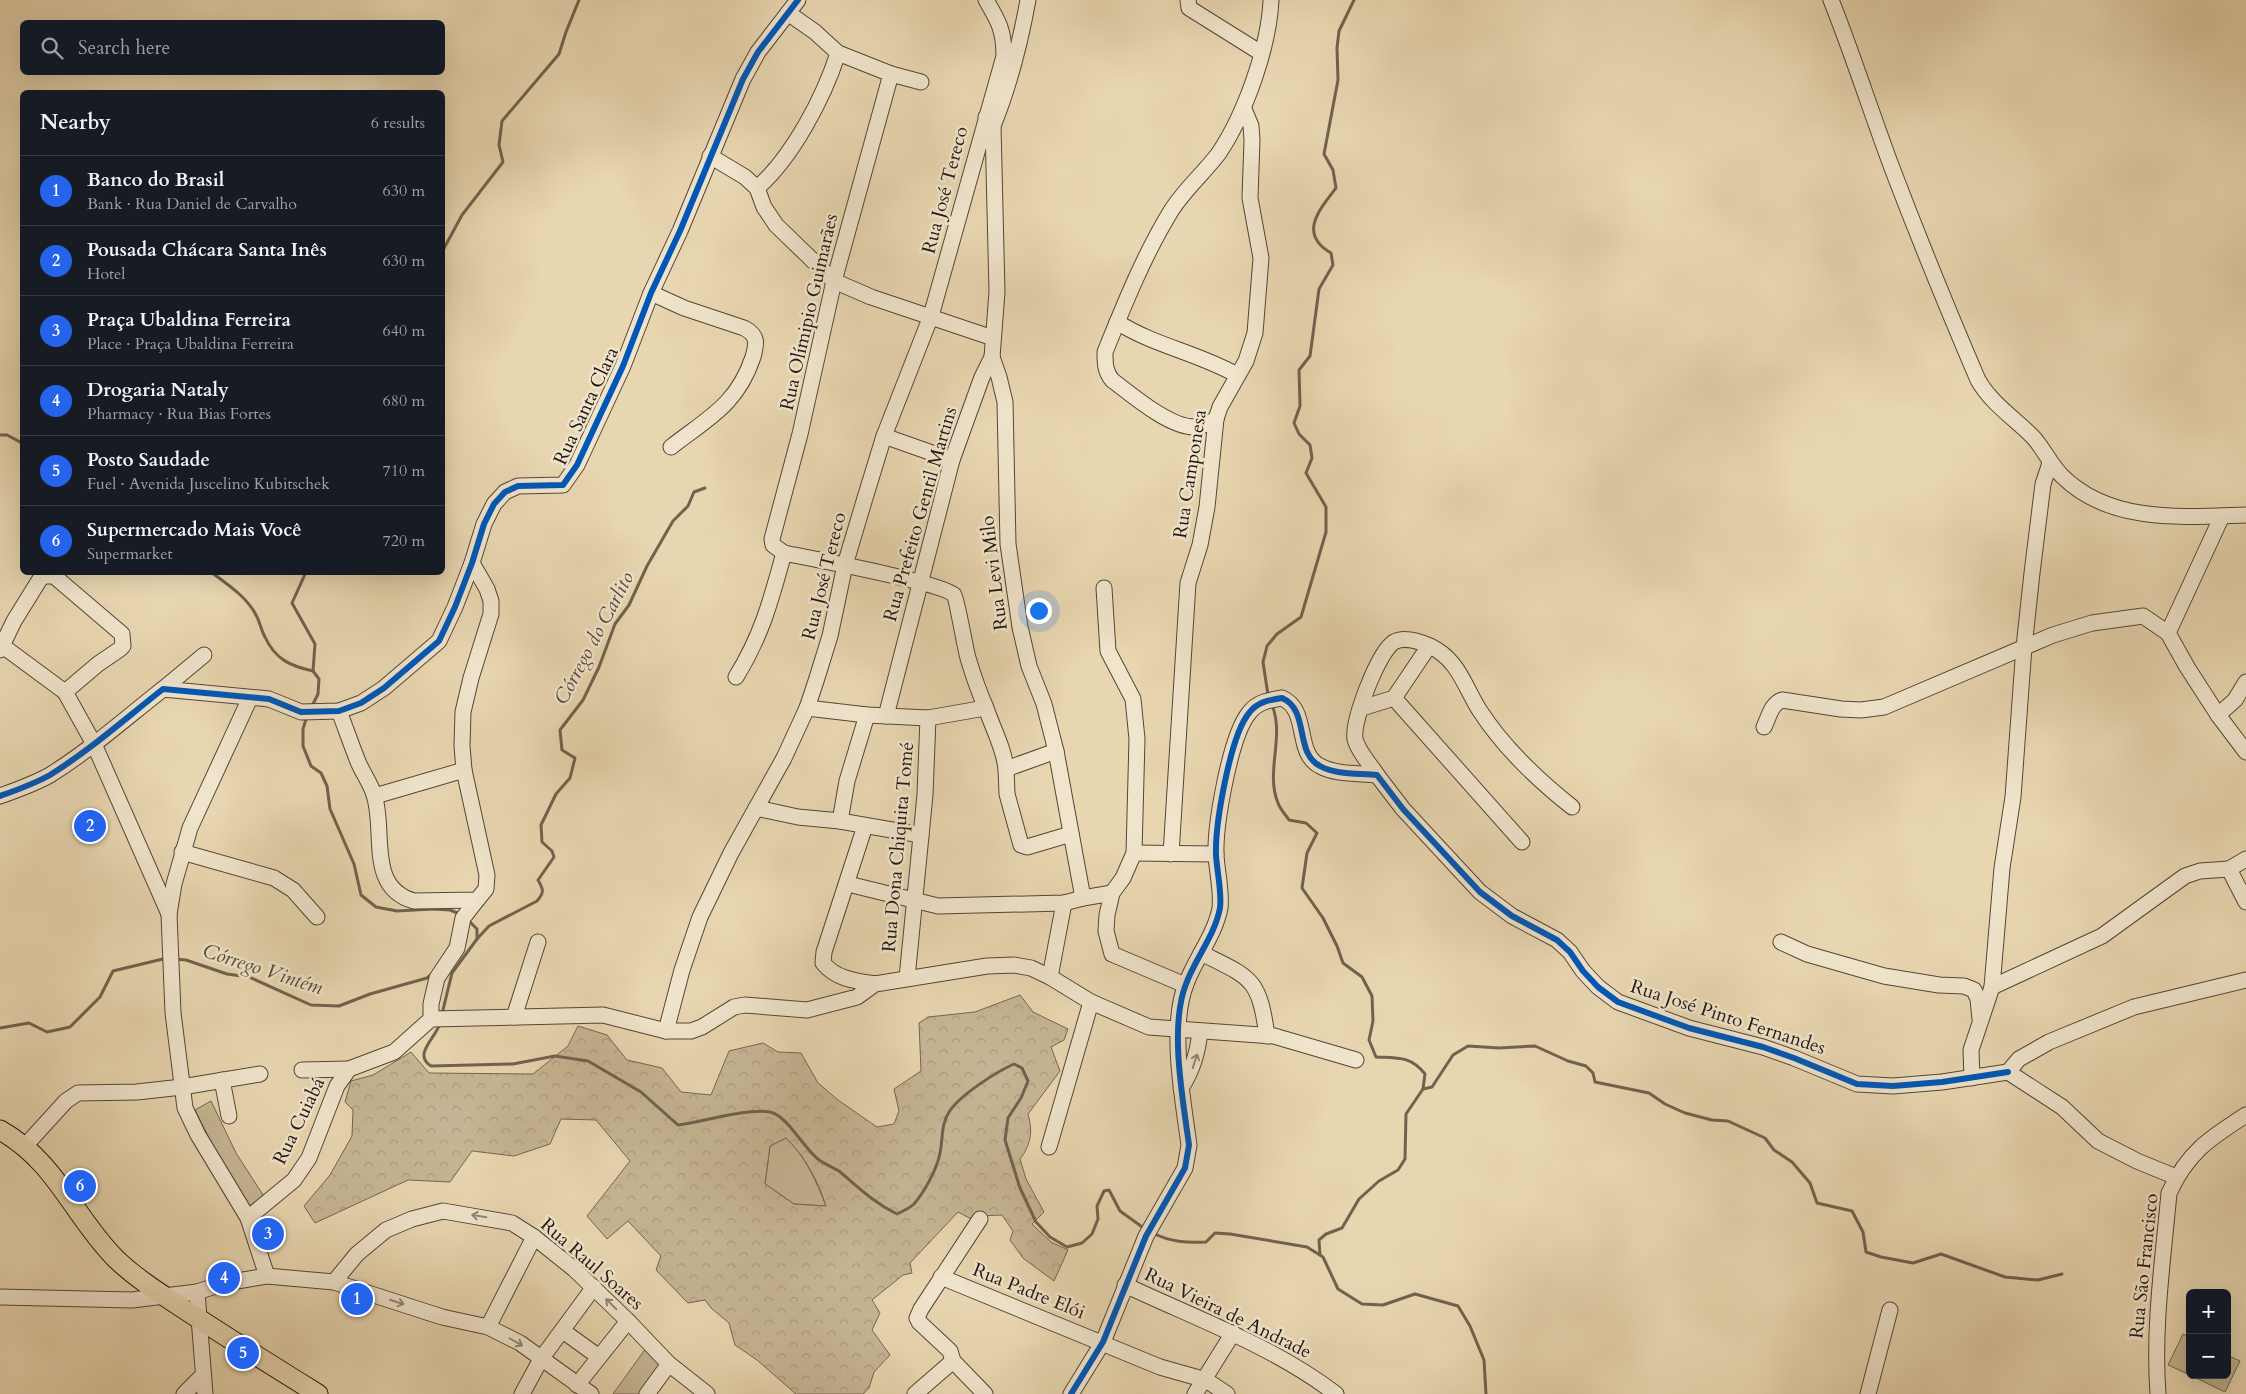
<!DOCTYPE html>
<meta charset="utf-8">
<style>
:root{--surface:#171b24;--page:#20242c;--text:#f1f3f6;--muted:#9ea1a6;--line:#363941;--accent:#2563eb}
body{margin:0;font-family:Cardo,serif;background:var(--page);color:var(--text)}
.controls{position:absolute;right:15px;bottom:15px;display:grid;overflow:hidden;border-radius:8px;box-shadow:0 5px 20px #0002}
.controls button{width:45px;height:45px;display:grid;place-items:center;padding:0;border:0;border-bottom:1px solid var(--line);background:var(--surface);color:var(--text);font:25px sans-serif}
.you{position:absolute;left:1038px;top:610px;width:18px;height:18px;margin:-12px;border:4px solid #fff;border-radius:50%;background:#1a73e8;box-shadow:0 0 0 8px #1a73e833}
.badge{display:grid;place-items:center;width:32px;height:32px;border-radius:50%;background:var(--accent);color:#fff;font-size:16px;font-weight:700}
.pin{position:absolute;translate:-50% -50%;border:2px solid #fff;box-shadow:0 1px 5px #0006}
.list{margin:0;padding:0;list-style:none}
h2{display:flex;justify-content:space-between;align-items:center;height:65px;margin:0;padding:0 20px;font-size:21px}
h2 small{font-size:16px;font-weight:400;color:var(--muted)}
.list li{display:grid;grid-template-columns:32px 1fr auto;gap:15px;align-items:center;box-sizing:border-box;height:70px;padding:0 20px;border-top:1px solid var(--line)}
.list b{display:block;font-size:19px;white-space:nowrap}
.list p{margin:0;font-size:16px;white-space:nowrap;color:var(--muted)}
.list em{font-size:16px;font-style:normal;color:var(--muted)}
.icon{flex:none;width:28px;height:28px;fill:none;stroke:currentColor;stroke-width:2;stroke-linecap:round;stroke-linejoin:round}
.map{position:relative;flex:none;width:2246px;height:1394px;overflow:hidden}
.search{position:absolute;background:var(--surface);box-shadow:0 5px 20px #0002;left:20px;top:20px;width:425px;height:55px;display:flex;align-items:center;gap:12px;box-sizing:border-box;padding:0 18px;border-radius:8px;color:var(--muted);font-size:19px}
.panel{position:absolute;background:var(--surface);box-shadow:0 5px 20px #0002;left:20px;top:90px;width:425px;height:485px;border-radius:8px}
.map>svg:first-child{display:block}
</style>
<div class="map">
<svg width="2246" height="1394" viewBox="0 0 2246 1394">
<defs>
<pattern id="forest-crowns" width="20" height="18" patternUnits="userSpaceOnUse" patternTransform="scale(1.25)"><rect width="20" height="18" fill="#c6b594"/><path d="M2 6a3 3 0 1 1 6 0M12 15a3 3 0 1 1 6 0" fill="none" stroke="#aa9b7e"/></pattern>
</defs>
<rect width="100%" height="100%" fill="#e8d6b0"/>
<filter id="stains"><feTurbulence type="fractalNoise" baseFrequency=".004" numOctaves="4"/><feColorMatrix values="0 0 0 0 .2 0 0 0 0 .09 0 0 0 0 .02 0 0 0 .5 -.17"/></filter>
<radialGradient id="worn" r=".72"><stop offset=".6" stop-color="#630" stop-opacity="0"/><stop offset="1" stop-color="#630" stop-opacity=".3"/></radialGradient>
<!-- green -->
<g fill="#c6b594" stroke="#746651">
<path d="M211 1101 236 1153 263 1195 249 1210 222 1164 195 1110Z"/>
<path d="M786 1138C806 1157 816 1181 826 1206L794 1204 765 1184 770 1146Z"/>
<path d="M2183 1334 2190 1337V1375L2168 1365Z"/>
<path d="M646 1348 663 1366 641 1394H613Z"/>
<path d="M2227 1355 2240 1361 2225 1392 2190 1375H2227Z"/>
</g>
<!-- forest -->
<path fill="url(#forest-crowns)" stroke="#746651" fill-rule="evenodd" d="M1020 995 1033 1012 1068 1029 1064 1040 1051 1047 1060 1071 1028 1114C1033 1131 1031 1145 1020 1159L1026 1179 1044 1212 1032 1224 1051 1242 1068 1250 1054 1281 1023 1258 1010 1240 1013 1231 1002 1215 979 1216 975 1221 958 1212 910 1263 912 1273 903 1275 872 1300 880 1313 872 1330 890 1355 874 1372 869 1388 863 1394H796L757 1360 735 1345 729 1323 711 1308 705 1300 688 1303 656 1270 661 1256 628 1221 607 1239 587 1216 630 1161 596 1120 561 1119 550 1144 514 1156 472 1151 450 1182 408 1180 315 1223 304 1206 330 1175 352 1136 353 1110 345 1102 351 1081 373 1075 411 1052 429 1073 533 1074 568 1046 578 1026 607 1035 627 1060 662 1068 681 1092 711 1095 729 1051 763 1043 778 1052 801 1053 818 1083 838 1100 877 1127 894 1124 899 1111 894 1089 921 1071 919 1023 928 1017 975 1012ZM786 1138C805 1156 818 1181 826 1206L794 1204 765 1184 770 1146Z"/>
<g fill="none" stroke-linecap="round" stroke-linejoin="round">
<!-- stream -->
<g stroke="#70624e" stroke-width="3">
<path d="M442 252 462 215 503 162 499 145 502 121 559 54 566 32 579 0"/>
<path d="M0 435H7L22 443"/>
<path d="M211 572C227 584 247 597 256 615 260 622 261 630 265 637 275 659 290 666 313 671L319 679 318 694 311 708"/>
<path d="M306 572 292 603 315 644 313 671"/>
<path d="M1268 695 1263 662 1267 646 1277 634 1301 617 1326 532V507L1306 473 1312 458 1310 445 1299 434 1294 423 1300 406 1299 370 1310 356 1319 289 1333 265 1331 253C1298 234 1319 210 1336 188L1333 170 1324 154 1338 80 1337 48 1339 31 1354 0"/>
<path d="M1272 705C1285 737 1265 772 1278 803 1280 809 1285 814 1289 820L1306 823 1317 833 1307 853 1302 888 1323 918 1337 946 1343 963 1362 977 1372 996 1373 1021 1369 1040 1376 1057C1398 1058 1411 1056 1425 1074L1423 1089 1406 1114 1405 1159 1398 1170 1379 1181 1359 1199 1342 1228 1326 1234 1319 1240 1320 1255"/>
<path d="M307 716 303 729V746L311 766 321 773 327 786 330 809 354 864 361 895 376 907 397 911 433 909 450 910 460 914"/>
<path d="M477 939 489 926 537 901C544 893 544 890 538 880L554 857 552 851 542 842 541 825 556 794 570 778 575 758 562 750 560 730 583 700 599 667 615 624 629 605 647 566 673 521 688 506 694 492 705 488"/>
<path d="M175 959 186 960 227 974 249 977 311 1005 339 1006 370 994 427 978 432 974"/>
<path d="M442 1014 452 973 477 939V929L467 919"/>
<path d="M440 1023C437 1037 412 1054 431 1066L513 1064 555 1056 588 1061 641 1092 678 1125C704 1122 746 1108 770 1112 788 1116 803 1148 819 1160 825 1164 832 1167 839 1171 858 1187 874 1203 897 1214 903 1211 910 1208 914 1204 925 1191 937 1169 940 1153 943 1139 941 1124 949 1112 960 1095 996 1072 1014 1064L1022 1068 1028 1081 1021 1098 1008 1118 1005 1140 1020 1188 1036 1222 1050 1237 1067 1247 1082 1243 1092 1234 1098 1219 1097 1206 1104 1191 1109 1190 1120 1211 1145 1229"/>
<path d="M0 1028 29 1023 47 1032 70 1027 100 997 113 971 167 958"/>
<path d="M1423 1089 1432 1087 1453 1055 1468 1046 1499 1048 1535 1046 1568 1061 1586 1066 1593 1073 1595 1082 1649 1093 1665 1104 1685 1113 1712 1120 1728 1121 1765 1138 1774 1150 1792 1162 1810 1183 1817 1203 1852 1211 1863 1232 1866 1252 1881 1257 1913 1263 1941 1254 2005 1277 2038 1280 2062 1274"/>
<path d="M1153 1233C1170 1242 1187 1243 1206 1242L1215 1233 1230 1234 1307 1247 1323 1257 1338 1289 1362 1304 1383 1305 1415 1294 1458 1306 1470 1326 1484 1360 1486 1394"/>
</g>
<!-- minor casing -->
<g stroke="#534636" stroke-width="17">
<g id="minor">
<path d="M1188 0 1189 8 1261 53"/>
<path d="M1831 0C1853 55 1871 112 1892 168 1919 239 1948 310 1978 380 1991 403 2014 418 2033 437 2044 449 2050 464 2062 476 2110 524 2184 517 2246 515"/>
<path d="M788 13 815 32 838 53 891 74 834 281 800 434 772 539 773 545 784 553C809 558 943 583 954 595 957 599 965 648 968 658 973 675 979 692 986 708 993 729 1004 748 1006 769L1056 751"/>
<path d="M891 74 921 82"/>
<path d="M993 126C1010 84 1020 44 1028 0"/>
<path d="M710 156 745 177 757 188 764 207 776 225 834 281 871 297 993 338"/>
<path d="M757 188C792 158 824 97 838 53"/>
<path d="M651 293 684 308 744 328C758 335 757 343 753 357 737 405 708 418 671 447"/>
<path d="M1117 322C1155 346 1198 353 1237 375"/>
<path d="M992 357 999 377 1005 402 1008 544 1020 627 1029 666 1044 704 1056 751 1083 898"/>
<path d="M1216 419C1209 423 1202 427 1194 427 1169 427 1132 395 1112 380 1105 371 1105 364 1105 352 1124 305 1144 255 1171 211 1184 190 1204 173 1219 153 1245 114 1269 47 1271 0"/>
<path d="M884 436 952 460"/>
<path d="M1104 588 1108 651 1133 699 1137 739 1134 853 1123 878 1112 893 1107 915 1106 931 1112 954 1185 985"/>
<path d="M2168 633 2187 667 2218 715 2246 752"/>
<path d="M0 644 65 692 94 744 169 914"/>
<path d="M0 650 14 621 40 579 44 576H54L122 634 123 646 120 649 98 664 65 692"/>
<path d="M736 677C762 635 771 600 784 553"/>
<path d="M163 689 204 655"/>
<path d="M250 698 190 828 174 884 169 914 173 1013 185 1108 198 1135 248 1218 267 1276"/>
<path d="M1394 698 1522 842"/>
<path d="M807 708 867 715 928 718 985 708"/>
<path d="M1362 708 1394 698 1429 646"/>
<path d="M339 711C346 729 352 747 359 764 364 775 371 784 374 795 386 830 366 888 414 901L477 900 486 889 487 875 464 770 462 746 463 712 471 678 491 614V601L487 589 472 563"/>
<path d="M2218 715 2235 700 2246 682"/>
<path d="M886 716 952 460 982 377 992 357 997 292 993 126 986 117"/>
<path d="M1764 727C1769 717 1771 704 1782 700L1841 709 1861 710 1884 707 2053 635 2092 623 2143 616 2168 633 2222 516"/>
<path d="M1006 769 1007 794 1021 845 1027 847 1071 834"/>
<path d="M1377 775C1371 765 1358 752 1355 739 1352 721 1378 652 1394 642 1404 636 1421 642 1430 646 1459 660 1464 686 1480 711 1504 748 1538 780 1572 807"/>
<path d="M0 796C17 790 34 784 50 775 90 750 126 718 163 689L269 699 301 712 339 711 361 703 384 688 439 641 455 607 472 563 484 524 494 504 505 492 518 486 563 485 577 465 623 366 651 293 680 231 743 79 758 52 798 0"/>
<path d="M375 796 464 770"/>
<path d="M756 808 798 817 840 821 921 835"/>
<path d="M840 821 847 781 867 715"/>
<path d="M865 826 824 952 823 963C836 979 855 981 875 984"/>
<path d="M182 852 274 878 293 890 317 917"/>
<path d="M1134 853 1216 854"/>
<path d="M1171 854 1188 583 1200 545 1207 507 1216 419 1220 407 1246 361 1255 333 1261 258 1250 198 1252 140 1251 126 1244 109"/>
<path d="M2246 859 2229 869 2246 902"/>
<path d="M848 884 938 906 1064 903 1083 898 1112 893"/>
<path d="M1781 942 1807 954 1884 976 1939 985 1964 986 1974 990 1978 999 1980 1019"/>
<path d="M1201 953C1251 978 1259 977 1267 1036"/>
<path d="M1050 977 1064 903"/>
<path d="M907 978 925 795 928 718"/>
<path d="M1992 987 2102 936 2185 876 2200 871 2229 869"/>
<path d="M514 1017 538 942"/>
<path d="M431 1019V1004L437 978 457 948 463 918 477 900"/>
<path d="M666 1031 682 970 700 917 731 853 784 758 807 708 816 681 830 636 845 565 865 498 884 436 931 316 1004 56C1004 31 999 22 986 0"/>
<path d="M302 1070 349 1069"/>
<path d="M2008 1072 2019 1059 2049 1042 2134 1007 2246 980"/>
<path d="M2008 1072 2062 1107 2098 1141 2137 1161 2176 1177"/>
<path d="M1972 1078 1971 1050 1992 987 2002 868 2013 797 2024 647 2032 573 2043 484 2050 463"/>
<path d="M222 1080 229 1116"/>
<path d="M1181 1088C1193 1070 1198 1052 1200 1031"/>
<path d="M25 1146 66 1101 78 1093 137 1092 182 1087 260 1074"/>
<path d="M1049 1147 1091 1002"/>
<path d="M248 1218 294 1180 309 1158 337 1086 349 1069 394 1052 431 1019 603 1015 666 1031H691L702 1027 734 1007 745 1005 807 1010 857 997 875 984 987 966 1014 965 1031 968 1050 977 1091 1002 1149 1027 1274 1036 1356 1060"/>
<path d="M980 1219 921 1309 917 1318 919 1322 950 1351 953 1361 985 1394"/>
<path d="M941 1277 1160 1367 1206 1380 1227 1394"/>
<path d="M334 1282 357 1254 386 1230 412 1219 443 1211 512 1223 534 1237 574 1269 628 1321 669 1364 707 1394"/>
<path d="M1125 1285C1197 1319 1273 1346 1336 1394"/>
<path d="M197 1292 205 1394"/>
<path d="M0 1297 132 1300 197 1292 225 1283 267 1276 334 1282 442 1317 488 1327 520 1343 591 1394"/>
<path d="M488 1327 534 1237"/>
<path d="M563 1331 599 1357"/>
<path d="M577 1385 628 1321"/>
<path d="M184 1394 203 1375"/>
<path d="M522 1394 541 1359 594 1287"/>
<path d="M647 1394 669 1364"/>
<path d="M915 1394 953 1361"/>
<path d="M1071 1394 1103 1342 1146 1236 1185 1168 1189 1145C1183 1100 1169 1027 1186 984 1195 959 1215 935 1220 908 1222 892 1217 872 1216 855 1215 825 1230 736 1249 713 1257 702 1269 700 1282 698 1310 710 1294 753 1320 766 1336 775 1359 773 1377 775L1403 809 1480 892 1512 916 1557 940 1570 952 1583 971 1598 987 1618 1002 1689 1028 1763 1047 1794 1058 1857 1084 1893 1086 1942 1082 2008 1072"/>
<path d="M1195 1394 1233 1333"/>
<path d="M1868 1394 1890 1310"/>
<path d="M2158 1394C2153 1327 2163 1260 2169 1193 2188 1152 2210 1138 2246 1115"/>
</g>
</g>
<!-- major casing -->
<g stroke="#21160e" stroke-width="21">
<path id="major" d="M0 1130C57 1162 73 1216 116 1259 139 1281 166 1297 193 1315 234 1342 276 1368 318 1394"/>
</g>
<!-- minor -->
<use href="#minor" stroke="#f0e4cc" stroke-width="15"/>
<!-- major -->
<use href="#major" stroke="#e8d6b0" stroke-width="19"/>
<!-- cycleway casing -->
<g stroke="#f0e4cc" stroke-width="9">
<g id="cycleway">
<path d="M0 796C17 790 34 784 50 775 90 750 126 718 163 689L269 699 301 712 339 711 361 703 384 688 439 641 455 607 472 563 484 524 494 504 505 492 518 486 563 485 577 465 623 366 651 293 680 231 743 79 758 52 798 0"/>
<path d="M1071 1394 1103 1342 1146 1236 1185 1168 1189 1145C1183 1100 1169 1027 1186 984 1195 959 1215 935 1220 908 1222 892 1217 872 1216 855 1215 825 1230 736 1249 713 1257 702 1269 700 1282 698 1310 710 1294 753 1320 766 1336 775 1359 773 1377 775L1403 809 1480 892 1512 916 1557 940 1570 952 1583 971 1598 987 1618 1002 1689 1028 1763 1047 1794 1058 1857 1084 1893 1086 1942 1082 2008 1072"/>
</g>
</g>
<!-- cycleway -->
<use href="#cycleway" stroke="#0057b8" stroke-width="6"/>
</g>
<!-- one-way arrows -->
<defs><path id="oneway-shaft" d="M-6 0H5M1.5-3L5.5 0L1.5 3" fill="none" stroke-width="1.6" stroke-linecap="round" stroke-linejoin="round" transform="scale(1.25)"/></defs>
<g stroke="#938776">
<use href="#oneway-shaft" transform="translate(1195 1061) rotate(-72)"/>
<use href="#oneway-shaft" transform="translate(479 1216) rotate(-171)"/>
<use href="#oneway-shaft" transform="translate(397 1302) rotate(18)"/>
<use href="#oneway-shaft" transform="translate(611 1304) rotate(-135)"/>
<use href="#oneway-shaft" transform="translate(516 1342) rotate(30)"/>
</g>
<g text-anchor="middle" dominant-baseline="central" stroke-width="5" stroke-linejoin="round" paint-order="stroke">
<!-- street labels -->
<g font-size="19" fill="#21160e" stroke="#f0e4cc">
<text transform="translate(945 190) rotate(-75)">Rua José Tereco</text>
<text transform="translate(809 312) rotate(-77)">Rua Olímipio Guimarães</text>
<text transform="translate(586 406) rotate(-65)">Rua Santa Clara</text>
<text transform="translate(1190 474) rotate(-81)">Rua Camponesa</text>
<text transform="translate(920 514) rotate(-74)">Rua Prefeito Gentil Martins</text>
<text transform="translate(994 573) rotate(-97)">Rua Levi Milo</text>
<text transform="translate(824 576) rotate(-76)">Rua José Tereco</text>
<text transform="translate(898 847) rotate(-85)">Rua Dona Chiquita Tomé</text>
<text transform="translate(1728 1017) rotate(18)">Rua José Pinto Fernandes</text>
<text transform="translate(299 1121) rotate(-64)">Rua Cuiabá</text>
<text transform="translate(592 1264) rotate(41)">Rua Raul Soares</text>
<text transform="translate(2144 1266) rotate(-84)">Rua São Francisco</text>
<text transform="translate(1029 1291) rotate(22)">Rua Padre Elói</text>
<text transform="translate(1228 1313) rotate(26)">Rua Vieira de Andrade</text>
</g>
<!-- water labels -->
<g font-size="20" font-style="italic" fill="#554939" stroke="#f0e4cc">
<text transform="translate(594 638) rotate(-62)">Córrego do Carlito</text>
<text transform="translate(263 969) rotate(18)">Córrego Vintém</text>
</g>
</g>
<rect width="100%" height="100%" filter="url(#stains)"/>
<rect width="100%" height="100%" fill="url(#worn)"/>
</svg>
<div class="controls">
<button>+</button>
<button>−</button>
</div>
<div class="you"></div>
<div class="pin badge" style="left:357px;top:1299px">1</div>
<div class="pin badge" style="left:90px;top:826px">2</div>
<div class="pin badge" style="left:268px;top:1234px">3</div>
<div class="pin badge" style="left:224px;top:1278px">4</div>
<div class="pin badge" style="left:243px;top:1353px">5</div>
<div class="pin badge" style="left:80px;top:1186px">6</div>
<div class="search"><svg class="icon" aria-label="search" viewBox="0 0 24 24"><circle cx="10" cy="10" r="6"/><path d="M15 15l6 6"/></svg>Search here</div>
<section class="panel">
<h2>Nearby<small>6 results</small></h2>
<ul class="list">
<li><span class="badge">1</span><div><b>Banco do Brasil</b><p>Bank · Rua Daniel de Carvalho</p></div><em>630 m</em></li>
<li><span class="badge">2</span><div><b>Pousada Chácara Santa Inês</b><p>Hotel</p></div><em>630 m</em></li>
<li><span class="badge">3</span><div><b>Praça Ubaldina Ferreira</b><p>Place · Praça Ubaldina Ferreira</p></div><em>640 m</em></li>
<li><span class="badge">4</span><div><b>Drogaria Nataly</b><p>Pharmacy · Rua Bias Fortes</p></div><em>680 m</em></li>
<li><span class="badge">5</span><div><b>Posto Saudade</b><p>Fuel · Avenida Juscelino Kubitschek</p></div><em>710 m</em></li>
<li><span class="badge">6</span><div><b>Supermercado Mais Você</b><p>Supermarket</p></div><em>720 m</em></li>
</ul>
</section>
</div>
